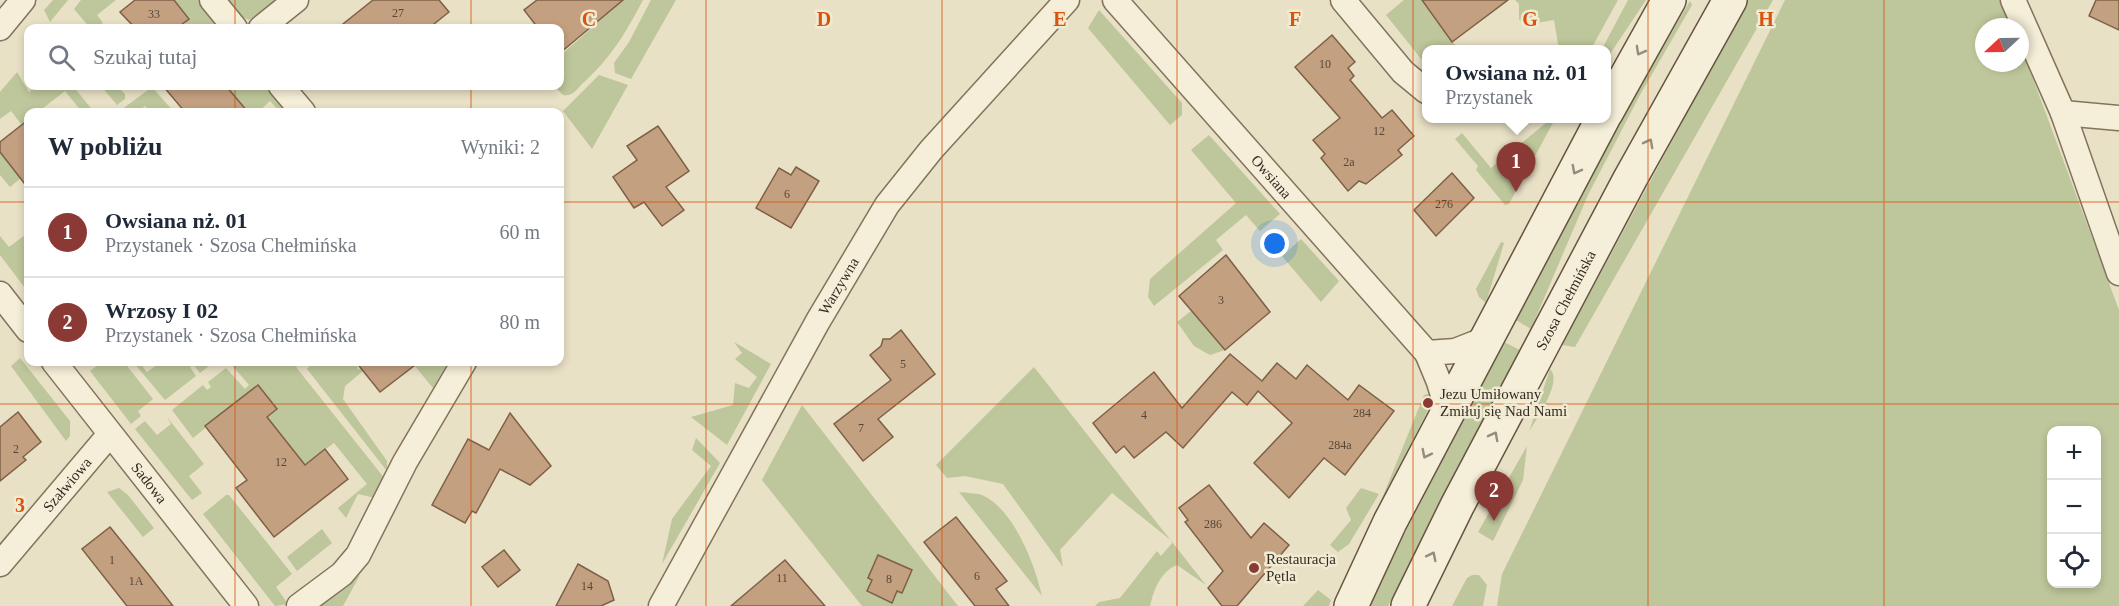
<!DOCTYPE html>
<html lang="pl">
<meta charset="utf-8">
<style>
:root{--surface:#fff;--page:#f6f6f7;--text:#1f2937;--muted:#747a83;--line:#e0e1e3;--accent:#8b3934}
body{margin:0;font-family:"Times New Roman",serif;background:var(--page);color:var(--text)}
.controls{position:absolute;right:18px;bottom:18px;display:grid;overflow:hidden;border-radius:12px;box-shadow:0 3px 9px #0003}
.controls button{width:54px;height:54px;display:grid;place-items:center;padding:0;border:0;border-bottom:2px solid var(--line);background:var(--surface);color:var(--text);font:30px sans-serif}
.compass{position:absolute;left:1975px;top:18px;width:54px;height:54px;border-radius:50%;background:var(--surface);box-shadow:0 3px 9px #0003;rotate:248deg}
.you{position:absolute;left:1275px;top:244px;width:21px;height:21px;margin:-15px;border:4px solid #fff;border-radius:50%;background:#1a73e8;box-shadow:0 0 0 9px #1a73e833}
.badge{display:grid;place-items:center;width:39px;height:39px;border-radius:50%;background:var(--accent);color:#fff;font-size:20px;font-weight:700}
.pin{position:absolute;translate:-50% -50px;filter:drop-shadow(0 2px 3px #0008)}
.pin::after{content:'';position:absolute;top:32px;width:21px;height:18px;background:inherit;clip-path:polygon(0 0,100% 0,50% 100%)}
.popup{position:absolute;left:1422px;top:45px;width:189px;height:78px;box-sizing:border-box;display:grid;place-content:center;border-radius:12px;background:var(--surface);filter:drop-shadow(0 2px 4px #0005);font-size:20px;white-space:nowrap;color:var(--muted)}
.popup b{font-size:22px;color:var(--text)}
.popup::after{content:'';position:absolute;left:50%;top:100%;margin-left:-12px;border:12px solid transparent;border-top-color:var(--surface)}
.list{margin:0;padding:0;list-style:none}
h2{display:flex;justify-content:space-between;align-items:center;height:78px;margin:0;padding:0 24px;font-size:26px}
h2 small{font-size:20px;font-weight:400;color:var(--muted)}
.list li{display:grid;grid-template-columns:39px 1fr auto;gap:18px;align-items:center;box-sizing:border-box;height:90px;padding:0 24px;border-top:2px solid var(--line)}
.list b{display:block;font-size:22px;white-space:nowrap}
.list p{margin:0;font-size:20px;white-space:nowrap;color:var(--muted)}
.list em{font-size:20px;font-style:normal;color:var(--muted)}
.icon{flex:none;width:33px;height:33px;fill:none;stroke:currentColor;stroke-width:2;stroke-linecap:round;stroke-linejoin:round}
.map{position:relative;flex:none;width:2119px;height:606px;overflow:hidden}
.search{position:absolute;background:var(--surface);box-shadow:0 3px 9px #0003;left:24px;top:24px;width:540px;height:66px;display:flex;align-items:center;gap:15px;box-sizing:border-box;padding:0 21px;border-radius:12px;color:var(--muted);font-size:22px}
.panel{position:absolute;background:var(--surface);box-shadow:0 3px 9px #0003;left:24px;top:108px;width:540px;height:258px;border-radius:12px}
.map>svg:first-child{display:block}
</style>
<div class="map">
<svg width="2119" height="606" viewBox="0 0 2119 606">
<rect width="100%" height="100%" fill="#e9e1c6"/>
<!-- green -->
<g fill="#bec69b" fill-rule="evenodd">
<path d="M53 0H68L50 22 44 10Z"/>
<path d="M81 0H116L97 15 103 23 98 26 99 28H90L74 9Z"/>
<path d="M174 0H198L221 28H181L189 19Z"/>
<path d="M226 0H277L249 20 238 15Z"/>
<path d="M623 0H643C625 34 611 58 582 84 576 90 572 97 563 95L554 86H560V56Z"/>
<path d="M651 0H676L631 79 615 73 614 63 629 42Z"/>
<path d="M1404 0H1422L1458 49 1426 50V65L1386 15Z"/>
<path d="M1515 0H1618L1591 49 1559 50 1554 20 1524 25 1519 19V4Z"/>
<path d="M1628 0H1646L1606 60V50L1602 49Z"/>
<path d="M1748 0H1773L1575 347 1562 345Z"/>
<path d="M1785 0H2002L2013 27H1984V63H2020V44L2119 310V606H1497L1502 574ZM2052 430H2096V584H2052Z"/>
<path d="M1690 1 1692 5 1640 95 1588 195 1531 329 1516 320 1634 97Z"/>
<path d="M1099 10 1182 103V115L1170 125 1088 28Z"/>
<path d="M17 72 29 92 35 86H73L94 112H82L65 91 38 112H28V120L22 125 11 111 0 119V92Z"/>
<path d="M599 75 628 85 592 149 563 111Z"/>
<path d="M101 86H117L125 94V99L117 105Z"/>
<path d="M226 86H266L288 112H280L270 101 258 112H248Z"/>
<path d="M152 87 174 112H150L145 106 137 112H123L121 110Z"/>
<path d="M1552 118 1555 119 1509 204 1505 205 1476 170 1478 166 1455 139 1462 133 1491 168Z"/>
<path d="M1209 135 1280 214 1260 231 1246 215 1216 240 1223 250 1154 306 1148 297 1150 279 1236 203 1191 150Z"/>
<path d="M0 152 21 178 10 187 0 175Z"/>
<path d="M25 235 28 239V292L0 255V236L9 247Z"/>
<path d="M1301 239 1339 281 1321 302 1282 256Z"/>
<path d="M1501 242 1504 243 1486 303 1479 297 1476 289Z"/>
<path d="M1191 311 1225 350 1210 355 1194 346 1177 322Z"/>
<path d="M734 342 771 364 727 445 691 417 733 405 735 383 749 388 757 377 735 359 742 353Z"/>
<path d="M1504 342 1520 350 1388 606H1367Z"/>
<path d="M20 358 70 421V436L66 441 11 366Z"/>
<path d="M102 362H124L153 399 138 411 141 416 131 424 90 371Z"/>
<path d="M133 362H139L147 372 161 362H214L200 373 193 364 190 367 196 376 165 400Z"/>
<path d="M233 362H302L296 367 385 479 375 498 358 494 346 518 338 508 367 484 334 443 304 465 267 417 277 409 258 385 193 438 172 410 203 385 207 390 211 387 208 382 226 368 245 389 249 385 231 364Z"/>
<path d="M313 362H356L358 370 361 368 363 371 345 386 343 399 387 461V471L307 369Z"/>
<path d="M419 362H448L433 388 414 365Z"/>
<path d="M1034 367 1206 585 1177 565C1160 572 1154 590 1150 606H1095L1099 602 1120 598 1157 551 1161 556 1173 542 1112 493 1060 550 1063 567 1003 484 965 476 947 478 936 465Z"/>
<path d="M1550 369C1563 381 1537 418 1529 432Z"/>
<path d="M1430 393 1432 399 1427 412 1381 501 1424 395Z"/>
<path d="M802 405 958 606H862L762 480Z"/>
<path d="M167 417 204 464 189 476 202 493 192 500 135 429 145 421 157 435 171 424Z"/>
<path d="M696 438 720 463 662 564 672 519 711 466 692 450Z"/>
<path d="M1527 446 1523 480 1493 541 1478 532Z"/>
<path d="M119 488 128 495 154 528 143 537 107 492Z"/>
<path d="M1361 488 1379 494 1349 544 1338 552 1330 545 1351 520 1346 508Z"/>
<path d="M959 492C966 493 976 493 982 495 1014 509 1035 565 1042 596Z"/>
<path d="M226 495H229L292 574 276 587 288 604 275 606 203 514Z"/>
<path d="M322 529 332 543 297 571 287 557Z"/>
<path d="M360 575 343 606H320Z"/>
<path d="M1472 575H1479L1487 585 1483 606H1452L1467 578Z"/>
<path d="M1318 590 1331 600 1329 606H1303Z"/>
</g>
<!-- building -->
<g fill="#c3a080" stroke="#7f6046" stroke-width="1.5">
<path d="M135 0H174L189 19 177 28H135L120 12Z"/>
<path d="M373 0H439L449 12 429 28H338Z"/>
<path d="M537 0H623L560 53V28H538L524 10Z"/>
<path d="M1422 0H1508L1452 42Z"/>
<path d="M2096 0H2119V30L2089 16Z"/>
<path d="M1332 35 1355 62 1348 68 1354 76 1350 80 1382 118 1392 110 1414 136 1398 150 1402 155 1366 184 1359 181 1348 191 1321 158 1325 154 1313 140 1340 118 1295 67Z"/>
<path d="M163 86H226L248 112H185Z"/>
<path d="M28 120V188L0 152V142Z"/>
<path d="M658 126 689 171 666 187 684 210 662 226 644 202 634 208 613 177 637 160 627 146Z"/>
<path d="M796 167 819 181 791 228 756 208 779 168 791 175Z"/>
<path d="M1452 173 1474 198 1436 236 1414 210Z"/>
<path d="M1226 255 1270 312 1225 350 1179 296Z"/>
<path d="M901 330 935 374 878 419 893 437 863 461 834 424 891 380 870 355 881 346 883 339H890Z"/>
<path d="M1230 354 1262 381 1277 363 1296 379 1307 365 1348 400 1359 385 1394 411 1345 475 1324 458 1289 498 1254 463 1292 423 1258 391 1247 405 1232 392 1183 448 1166 432 1134 458 1124 446 1116 453 1093 423 1154 372 1182 408Z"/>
<path d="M356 362H419L380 392Z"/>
<path d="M258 385 277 409 267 417 305 465 325 449 348 479 274 537 236 488 247 480 205 426Z"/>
<path d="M18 412 41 442 23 457 26 460 0 481V427Z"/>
<path d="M510 413 551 466 530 485 500 469 476 513 472 511 465 523 432 505 468 439 489 450Z"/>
<path d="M1209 485 1251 538 1264 523 1289 545 1237 606H1222L1208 588 1223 571 1185 522 1188 520 1179 508Z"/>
<path d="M956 517 1007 581 996 589 1009 606H975L924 542Z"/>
<path d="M110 527 148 574 173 606H127L82 549Z"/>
<path d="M504 550 520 570 498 587 482 567Z"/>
<path d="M878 555 912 570 902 593 897 591 892 603 867 591 872 580 868 578Z"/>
<path d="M785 560 825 606H731Z"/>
<path d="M578 564 608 581 614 600 601 606H556Z"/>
</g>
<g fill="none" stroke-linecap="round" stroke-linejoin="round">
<!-- minor casing -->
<g stroke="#82735d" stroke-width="27">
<g id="minor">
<path d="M212 0 235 28"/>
<path id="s1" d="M1115 0 1427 353"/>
<path d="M1343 0 1403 72 1426 91"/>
<path d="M2013 0 2063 113 2119 273"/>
<path d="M0 28 23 0"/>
<path d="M261 28 296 0"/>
<path d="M281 86 303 112"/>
<path d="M2063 113 2119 118"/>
<path d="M0 294 28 330"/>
<path id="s2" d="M54 362 246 606"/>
<path d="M1448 412 1439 382 1427 353 1455 351 1486 339"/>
<path id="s3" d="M0 564 110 434"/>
<path d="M299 606 342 574 358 555 405 462 464 362"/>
<path id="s4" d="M661 606 818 321 887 205 931 150 1067 0"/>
</g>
</g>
<!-- secondary casing -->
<g stroke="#645441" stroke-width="36">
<g id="secondary">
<path d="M1606 113 1669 0"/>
<path d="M1351 606 1390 522 1603 118"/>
<path id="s5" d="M1408 606 1457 506 1630 179 1730 0"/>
</g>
</g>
<!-- minor -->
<use href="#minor" stroke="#f5eed8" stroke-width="24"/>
<!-- secondary -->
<use href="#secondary" stroke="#f5eed8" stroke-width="33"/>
</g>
<!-- one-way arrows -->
<defs><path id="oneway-chevron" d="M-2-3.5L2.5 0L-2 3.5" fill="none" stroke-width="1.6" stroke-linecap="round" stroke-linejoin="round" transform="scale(1.5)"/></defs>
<g stroke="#948c7c">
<use href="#oneway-chevron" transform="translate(1640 51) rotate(119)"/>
<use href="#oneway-chevron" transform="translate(1649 143) rotate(-62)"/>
<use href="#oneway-chevron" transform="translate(1576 170) rotate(118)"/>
<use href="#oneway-chevron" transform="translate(1494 436) rotate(-62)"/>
<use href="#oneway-chevron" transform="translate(1426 454) rotate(117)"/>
<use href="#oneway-chevron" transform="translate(1432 556) rotate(-63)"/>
</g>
<!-- grid -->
<path fill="none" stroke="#d6540e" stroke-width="1.5" stroke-opacity="0.55" d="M235 0V28M471 0V28M706 0V606M942 0V606M1177 0V606M1413 0V606M1648 0V606M1884 0V606M235 86V112M471 86V112M0 202H28M560 202H2119M235 362V606M471 362V606M0 404H2119"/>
<!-- markers -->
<g fill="#8b3934" stroke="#f1ebd4" stroke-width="2">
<circle cx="1428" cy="403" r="6"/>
<circle cx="1254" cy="568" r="6"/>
</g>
<g text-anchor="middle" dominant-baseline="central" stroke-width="5" stroke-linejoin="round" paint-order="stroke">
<!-- number labels -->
<g font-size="12" fill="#584838">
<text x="398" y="13">27</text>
<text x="154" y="14">33</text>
<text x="1325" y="64">10</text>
<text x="1379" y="131">12</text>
<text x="1349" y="162">2a</text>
<text x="787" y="194">6</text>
<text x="1444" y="204">276</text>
<text x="1221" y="300">3</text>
<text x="903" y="364">5</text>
<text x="1362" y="413">284</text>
<text x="1144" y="415">4</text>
<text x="861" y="428">7</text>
<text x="1340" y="445">284a</text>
<text x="16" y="449">2</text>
<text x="281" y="462">12</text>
<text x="1213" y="524">286</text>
<text x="112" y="560">1</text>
<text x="977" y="576">6</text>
<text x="782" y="578">11</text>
<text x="889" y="579">8</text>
<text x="136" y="581">1A</text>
<text x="587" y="586">14</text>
</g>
<!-- street labels -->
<g font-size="15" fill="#342b20" stroke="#f1ebd4">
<text stroke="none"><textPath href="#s1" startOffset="236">Owsiana</textPath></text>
<text stroke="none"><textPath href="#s4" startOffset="366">Warzywna</textPath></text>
<text stroke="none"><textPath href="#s5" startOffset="344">Szosa Chełmińska</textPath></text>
<text stroke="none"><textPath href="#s2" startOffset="154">Sadowa</textPath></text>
<text stroke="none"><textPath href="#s3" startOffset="104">Szałwiowa</textPath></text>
</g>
<!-- poi labels -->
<g font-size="15" fill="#342b20" stroke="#f1ebd4" text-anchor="start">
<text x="1440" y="394">Jezu Umiłowany<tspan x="1440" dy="17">Zmiłuj się Nad Nami</tspan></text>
<text x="1266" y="559">Restauracja<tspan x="1266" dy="17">Pętla</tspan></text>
</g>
</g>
<g font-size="20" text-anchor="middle" font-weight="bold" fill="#d6540e" stroke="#f1ebd4" stroke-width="5" stroke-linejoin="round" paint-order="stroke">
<text x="589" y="26">C</text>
<text x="824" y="26">D</text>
<text x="1060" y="26">E</text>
<text x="1295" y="26">F</text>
<text x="1530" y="26">G</text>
<text x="1766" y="26">H</text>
<text x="20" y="512">3</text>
</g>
</svg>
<div class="controls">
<button>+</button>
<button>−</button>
<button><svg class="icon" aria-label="locate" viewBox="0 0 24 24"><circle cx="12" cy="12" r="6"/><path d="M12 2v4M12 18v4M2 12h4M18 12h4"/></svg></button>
</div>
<svg class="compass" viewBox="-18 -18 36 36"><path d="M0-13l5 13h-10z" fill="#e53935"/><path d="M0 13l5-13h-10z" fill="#747a83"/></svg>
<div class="you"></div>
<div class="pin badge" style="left:1516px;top:192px">1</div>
<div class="popup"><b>Owsiana nż. 01</b>Przystanek</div>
<div class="pin badge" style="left:1494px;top:521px">2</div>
<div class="search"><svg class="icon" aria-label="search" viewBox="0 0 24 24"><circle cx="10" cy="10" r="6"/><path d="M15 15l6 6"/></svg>Szukaj tutaj</div>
<section class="panel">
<h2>W pobliżu<small>Wyniki: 2</small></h2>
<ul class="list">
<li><span class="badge">1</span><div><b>Owsiana nż. 01</b><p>Przystanek · Szosa Chełmińska</p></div><em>60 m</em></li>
<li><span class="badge">2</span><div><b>Wrzosy I 02</b><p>Przystanek · Szosa Chełmińska</p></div><em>80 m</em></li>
</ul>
</section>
</div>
